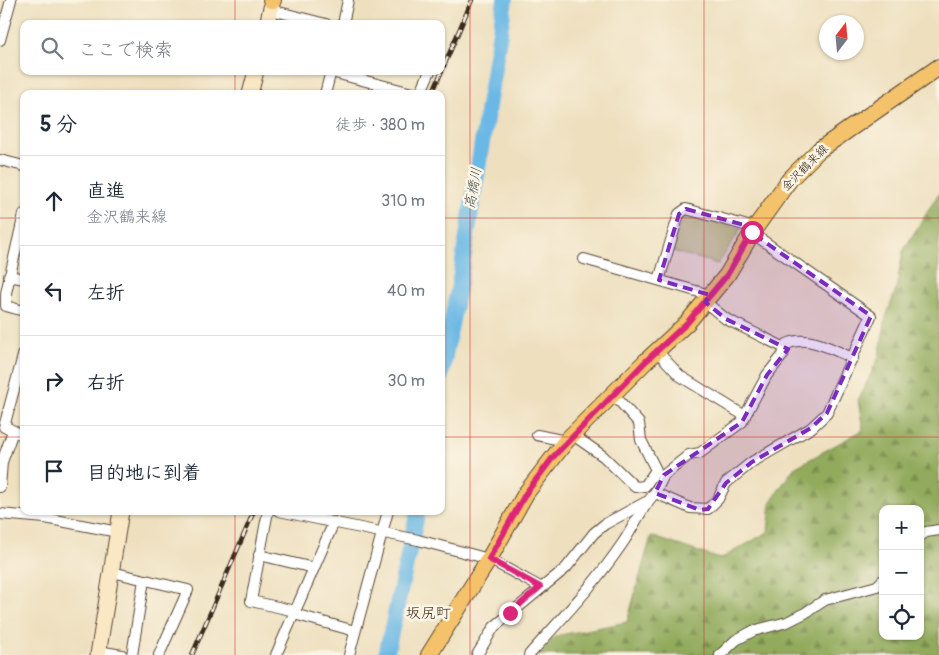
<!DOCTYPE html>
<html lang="ja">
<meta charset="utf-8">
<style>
:root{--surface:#fff;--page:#f6f6f7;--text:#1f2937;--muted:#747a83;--line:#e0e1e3}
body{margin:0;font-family:Pangolin,"Klee One",sans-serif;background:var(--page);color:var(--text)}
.controls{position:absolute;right:15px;bottom:15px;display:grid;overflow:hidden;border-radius:10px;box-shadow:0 1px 4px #0004}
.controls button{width:45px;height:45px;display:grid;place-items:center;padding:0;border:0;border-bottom:1px solid var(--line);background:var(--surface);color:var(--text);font:25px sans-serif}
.compass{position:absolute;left:819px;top:15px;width:45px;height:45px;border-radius:50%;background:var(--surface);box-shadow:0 1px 4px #0004;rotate:16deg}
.stop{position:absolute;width:15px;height:15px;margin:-11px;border:4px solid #db2777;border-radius:50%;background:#fff}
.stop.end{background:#db2777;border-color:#fff;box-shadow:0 1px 5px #0008}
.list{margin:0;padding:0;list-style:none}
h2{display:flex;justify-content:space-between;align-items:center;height:65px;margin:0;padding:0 20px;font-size:21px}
h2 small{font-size:16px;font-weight:400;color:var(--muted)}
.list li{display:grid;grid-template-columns:32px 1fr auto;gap:15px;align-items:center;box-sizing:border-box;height:90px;padding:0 20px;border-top:1px solid var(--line)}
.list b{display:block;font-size:19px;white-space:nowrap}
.list p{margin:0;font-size:16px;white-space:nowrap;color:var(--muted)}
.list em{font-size:16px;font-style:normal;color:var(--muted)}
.icon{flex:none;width:28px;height:28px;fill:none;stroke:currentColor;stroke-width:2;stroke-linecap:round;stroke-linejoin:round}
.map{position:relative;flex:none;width:939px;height:655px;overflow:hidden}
.search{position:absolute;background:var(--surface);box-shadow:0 1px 4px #0004;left:20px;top:20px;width:425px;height:55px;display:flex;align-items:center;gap:12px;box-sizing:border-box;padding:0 18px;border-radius:10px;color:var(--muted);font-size:19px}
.panel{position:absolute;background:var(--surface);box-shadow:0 1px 4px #0004;left:20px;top:90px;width:425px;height:425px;border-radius:10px}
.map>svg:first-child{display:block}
</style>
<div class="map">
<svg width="939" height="655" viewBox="0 0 939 655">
<defs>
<pattern id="forest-firs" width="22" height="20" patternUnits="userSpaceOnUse" patternTransform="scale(1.25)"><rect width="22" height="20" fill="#91aa5b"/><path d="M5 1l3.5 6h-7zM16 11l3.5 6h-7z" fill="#788b4b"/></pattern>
</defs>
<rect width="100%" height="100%" fill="#fcf5e5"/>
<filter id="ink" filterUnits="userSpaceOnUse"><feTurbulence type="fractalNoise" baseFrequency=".02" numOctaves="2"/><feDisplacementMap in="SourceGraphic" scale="10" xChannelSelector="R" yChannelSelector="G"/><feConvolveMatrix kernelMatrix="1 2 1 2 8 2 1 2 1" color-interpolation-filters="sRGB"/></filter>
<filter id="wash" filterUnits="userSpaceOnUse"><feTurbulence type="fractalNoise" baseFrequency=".0096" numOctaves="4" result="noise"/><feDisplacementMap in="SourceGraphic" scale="20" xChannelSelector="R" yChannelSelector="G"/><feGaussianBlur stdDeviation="1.12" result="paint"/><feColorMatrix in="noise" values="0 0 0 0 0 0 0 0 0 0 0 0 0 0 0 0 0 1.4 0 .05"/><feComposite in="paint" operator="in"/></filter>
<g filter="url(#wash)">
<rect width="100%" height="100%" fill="#eee0bf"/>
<!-- green -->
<path fill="#b7c466" stroke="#797742" d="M687 213 741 229 718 264 672 251 682 216Z"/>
<!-- forest -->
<path fill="url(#forest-firs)" stroke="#666a3c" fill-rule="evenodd" d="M939 193V655H538L555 636 627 622 651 536 720 559 768 532 771 501 794 468 863 430 858 400 879 357 886 317 896 289 903 251ZM883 509H920V636H883Z"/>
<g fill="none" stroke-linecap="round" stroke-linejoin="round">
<!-- river -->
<g stroke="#6bb8e5" stroke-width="16">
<path d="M441 376 461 274 505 0"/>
<path d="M386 655 418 511"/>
</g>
</g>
</g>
<g filter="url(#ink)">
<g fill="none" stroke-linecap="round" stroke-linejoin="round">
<!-- minor casing -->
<g stroke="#564536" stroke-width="12">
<g id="minor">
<path d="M271 10 326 24"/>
<path d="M343 24 348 0"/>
<path d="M0 40 11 0"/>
<path d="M331 72 416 94"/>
<path d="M325 94 331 71"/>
<path d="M420 94 430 71"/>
<path d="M0 160 24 166"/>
<path d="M24 214 6 293V306L24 311"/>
<path d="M584 259 710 295"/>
<path d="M9 276 24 279"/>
<path d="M659 280 679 214 686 209 755 228"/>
<path d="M705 302 726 319 785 348 787 344C807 334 833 350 853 358"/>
<path d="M657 351 680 376 745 416 767 375 783 355 785 348"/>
<path d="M4 427 24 352"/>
<path d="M8 428 24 436"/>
<path d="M537 435 566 441"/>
<path d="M573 435 603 456 635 487 645 486 656 470 641 440 639 423 613 394"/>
<path d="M0 487 2 462 13 431"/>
<path d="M655 493 664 475 689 455 700 453 742 422 745 416"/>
<path d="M268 511 251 601 295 611"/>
<path d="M279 511 418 540 489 559 540 587"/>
<path d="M0 514 45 518 118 532"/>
<path d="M920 536 926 532 939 530"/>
<path d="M259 555 314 568"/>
<path d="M112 572 188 590 159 655"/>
<path d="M294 614 355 631"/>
<path d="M98 651 122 655"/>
<path d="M132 655 144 580"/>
<path d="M276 655 334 522"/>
<path d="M349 655 388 511"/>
<path d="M477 655 494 627 566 568 594 533 605 524 646 502"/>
<path d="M529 655C561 619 595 584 622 544 634 527 641 508 655 493L690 508 708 509 718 499 726 483 752 462 811 428 827 413 871 316 752 233"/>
<path d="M720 655 736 640 753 631 787 622 805 613 825 600 877 586 883 580"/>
</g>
</g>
<!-- secondary casing -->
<g stroke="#564536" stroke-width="17">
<g id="secondary">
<path d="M267 24 273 0"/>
<path d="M250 94 256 71"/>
<path d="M98 655 121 511"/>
</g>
</g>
<!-- primary casing -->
<g stroke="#564536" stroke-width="18">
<g id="primary">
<path d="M271 0H273"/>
<path d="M429 655 489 559 526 493 566 441 646 361 687 323 727 275 755 228 790 179 819 150 939 67"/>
</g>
</g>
<!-- minor -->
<use href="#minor" stroke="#fff" stroke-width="10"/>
<!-- secondary -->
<use href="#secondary" stroke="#fae7c3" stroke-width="15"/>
<!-- primary -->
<use href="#primary" stroke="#f3c26a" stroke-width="16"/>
<!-- rail casing -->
<g stroke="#3b2a1e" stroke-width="4.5">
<g id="rail">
<path d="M432 94 472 0"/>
<path d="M192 655 254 511"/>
</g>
</g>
<!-- rail -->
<use href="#rail" stroke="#fcf5e5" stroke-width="2.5" stroke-dasharray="8" stroke-linecap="butt"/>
</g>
</g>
<g fill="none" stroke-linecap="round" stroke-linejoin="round" filter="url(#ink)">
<!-- route -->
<path stroke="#db2777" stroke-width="6" d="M510 613 540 587 489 559 526 493 554 456 646 361 687 323 727 275 752 232"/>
</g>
<!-- marked area -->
<path fill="#7b2cbf" fill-opacity="0.2" stroke="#7b2cbf" stroke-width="4" stroke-dasharray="10 6" stroke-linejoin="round" d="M686 209 755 228 752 233 871 316 827 413 811 428 752 462 726 483 708 509 700 510 655 493 664 475 742 422 767 375 788 349 726 319 705 302 710 295 659 280 679 214Z"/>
<!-- grid -->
<path fill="none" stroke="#d62828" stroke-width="1" stroke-opacity="0.55" d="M235 0V24M470 0V655M704 0V655M235 71V94M0 218H24M441 218H939M0 437H24M441 437H939M235 511V655"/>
<g text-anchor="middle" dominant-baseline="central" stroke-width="5" stroke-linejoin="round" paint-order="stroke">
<!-- street labels -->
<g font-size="12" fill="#3b2a1e" stroke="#fcf5e5">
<text transform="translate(805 168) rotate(-45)">金沢鶴来線</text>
</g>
<!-- water labels -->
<g font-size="14" font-style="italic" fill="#49555a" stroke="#fcf5e5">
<text transform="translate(473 188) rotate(-80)">高橋川</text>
</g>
<!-- quarter labels -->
<g font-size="15" fill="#3b2a1e" stroke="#fcf5e5">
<text x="428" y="613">坂尻町</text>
</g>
</g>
</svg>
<div class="controls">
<button>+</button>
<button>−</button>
<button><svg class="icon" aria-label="locate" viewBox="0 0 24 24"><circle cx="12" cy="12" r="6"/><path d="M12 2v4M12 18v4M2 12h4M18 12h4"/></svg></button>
</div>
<svg class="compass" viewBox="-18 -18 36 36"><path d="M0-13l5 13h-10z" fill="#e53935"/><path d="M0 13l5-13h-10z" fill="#747a83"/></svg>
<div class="stop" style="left:752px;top:232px"></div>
<div class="stop end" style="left:510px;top:613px"></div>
<div class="search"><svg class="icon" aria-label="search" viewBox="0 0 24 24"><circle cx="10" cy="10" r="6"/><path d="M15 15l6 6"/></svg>ここで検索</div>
<section class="panel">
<h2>5 分<small>徒歩 · 380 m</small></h2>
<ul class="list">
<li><svg class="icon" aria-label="ahead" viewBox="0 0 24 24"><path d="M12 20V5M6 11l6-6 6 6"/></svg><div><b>直進</b><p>金沢鶴来線</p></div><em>310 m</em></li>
<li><svg class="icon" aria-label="left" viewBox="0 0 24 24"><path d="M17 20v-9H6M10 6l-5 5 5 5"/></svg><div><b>左折</b></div><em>40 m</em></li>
<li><svg class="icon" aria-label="right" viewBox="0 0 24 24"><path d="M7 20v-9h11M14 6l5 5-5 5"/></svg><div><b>右折</b></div><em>30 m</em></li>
<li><svg class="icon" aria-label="arrive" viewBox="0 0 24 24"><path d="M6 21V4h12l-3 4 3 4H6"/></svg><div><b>目的地に到着</b></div></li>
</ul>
</section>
</div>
